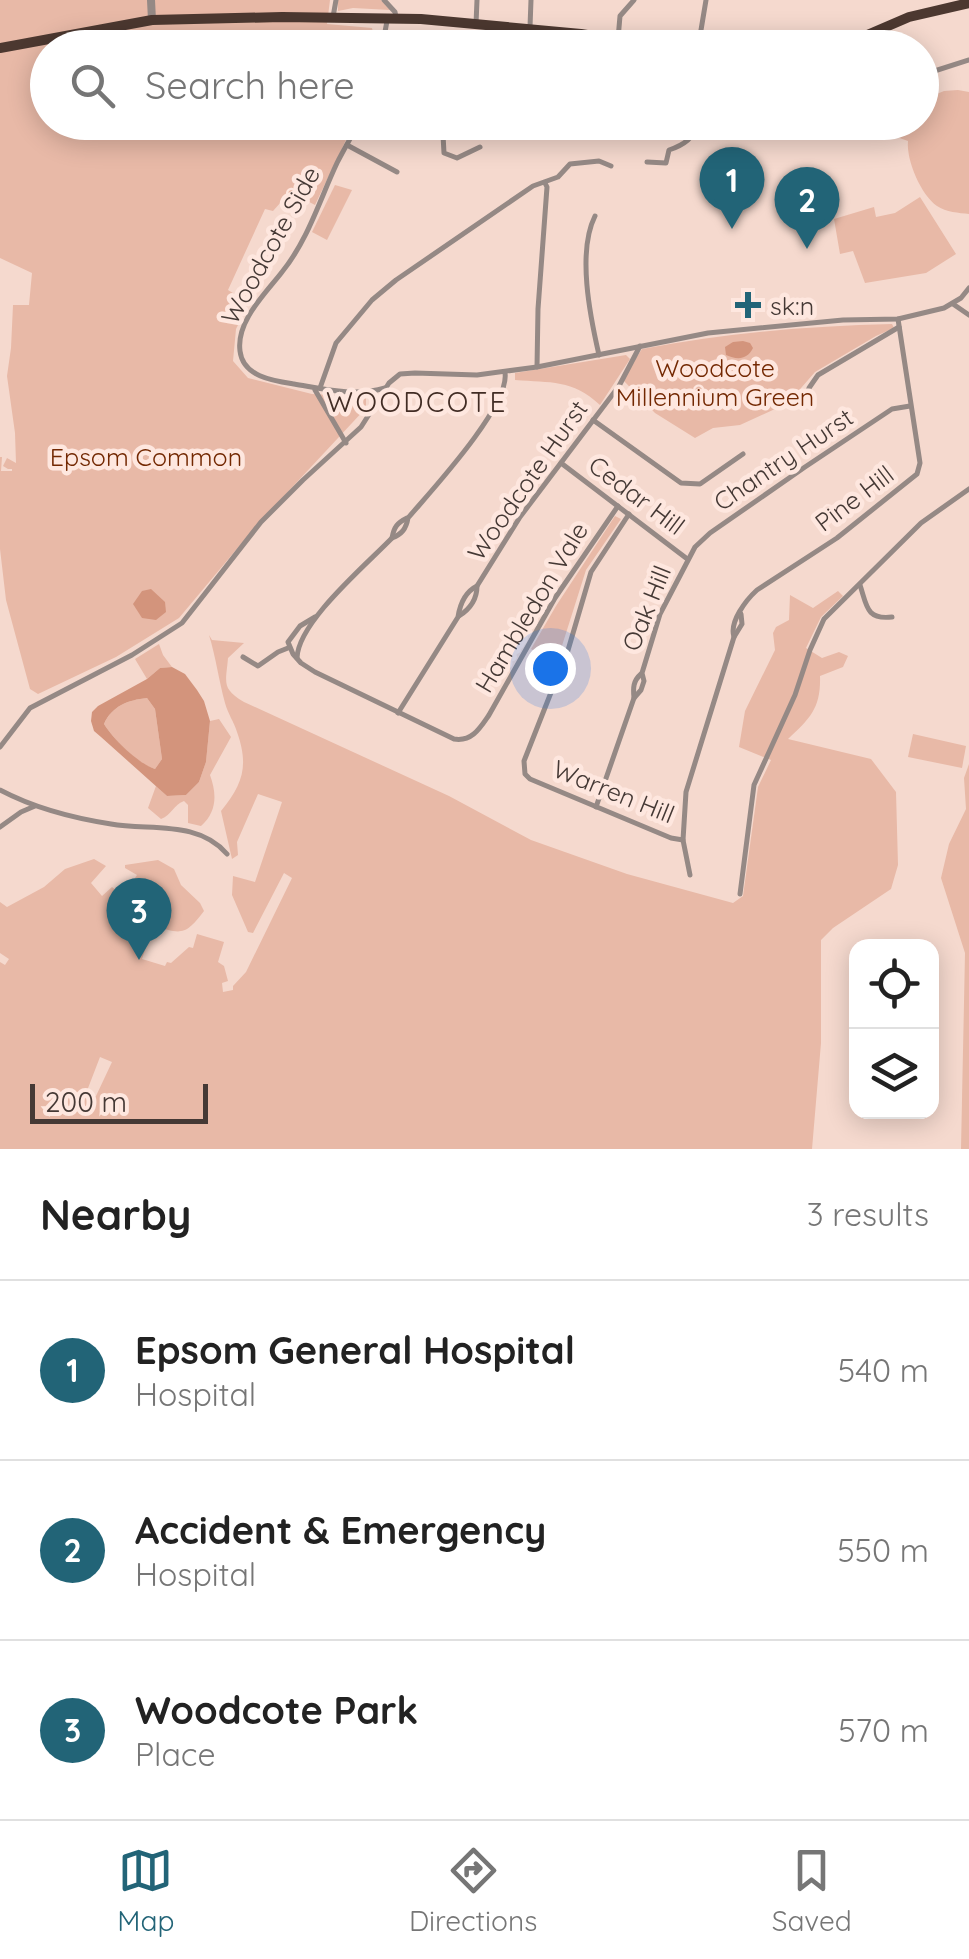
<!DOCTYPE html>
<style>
:root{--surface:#fff;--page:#f6f6f6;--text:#222;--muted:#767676;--line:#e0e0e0;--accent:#226477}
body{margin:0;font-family:Quicksand,sans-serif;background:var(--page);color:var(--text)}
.controls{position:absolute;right:30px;bottom:30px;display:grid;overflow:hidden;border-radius:20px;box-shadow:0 5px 25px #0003}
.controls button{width:90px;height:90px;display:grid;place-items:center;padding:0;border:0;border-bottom:2px solid var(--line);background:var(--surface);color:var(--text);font:50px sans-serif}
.scale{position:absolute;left:30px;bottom:25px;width:178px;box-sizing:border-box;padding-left:10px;border:5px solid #453935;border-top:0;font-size:28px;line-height:35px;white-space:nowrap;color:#453935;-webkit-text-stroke:8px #fee7df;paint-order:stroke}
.you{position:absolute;left:550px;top:668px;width:35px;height:35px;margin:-25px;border:8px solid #fff;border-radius:50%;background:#1a73e8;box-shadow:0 0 0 15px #1a73e833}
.badge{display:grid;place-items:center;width:65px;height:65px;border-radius:50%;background:var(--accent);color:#fff;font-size:32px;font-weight:700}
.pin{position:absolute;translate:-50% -82px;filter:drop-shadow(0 2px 5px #0008)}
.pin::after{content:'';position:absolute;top:52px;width:35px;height:30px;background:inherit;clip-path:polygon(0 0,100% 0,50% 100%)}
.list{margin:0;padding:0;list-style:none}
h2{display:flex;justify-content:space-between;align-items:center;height:130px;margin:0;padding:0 40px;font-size:42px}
h2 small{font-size:32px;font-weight:400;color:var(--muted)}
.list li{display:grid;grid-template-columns:65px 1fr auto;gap:30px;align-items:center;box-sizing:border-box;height:180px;padding:0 40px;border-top:2px solid var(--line)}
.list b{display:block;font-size:38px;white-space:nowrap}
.list p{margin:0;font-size:32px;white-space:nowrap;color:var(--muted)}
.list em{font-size:32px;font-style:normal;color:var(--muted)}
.icon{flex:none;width:55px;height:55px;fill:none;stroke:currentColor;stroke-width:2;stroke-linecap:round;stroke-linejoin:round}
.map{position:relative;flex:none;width:969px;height:1149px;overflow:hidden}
.search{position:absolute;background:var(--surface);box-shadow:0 5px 25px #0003;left:30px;right:30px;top:30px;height:110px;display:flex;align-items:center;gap:25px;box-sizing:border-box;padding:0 35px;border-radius:55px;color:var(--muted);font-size:38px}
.sheet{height:670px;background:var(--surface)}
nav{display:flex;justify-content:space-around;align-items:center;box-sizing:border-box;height:140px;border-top:2px solid var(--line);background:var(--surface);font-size:28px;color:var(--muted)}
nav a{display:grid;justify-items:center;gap:5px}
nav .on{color:var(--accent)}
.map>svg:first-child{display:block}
</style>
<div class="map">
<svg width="969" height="1149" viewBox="0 0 969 1149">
<rect width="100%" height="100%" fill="#f5d9ce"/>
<!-- green -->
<g fill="#e8b9a7" fill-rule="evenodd">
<path d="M0 0H330L327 24 372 28 376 46 375 48H48V122L354 123 315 205 290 192 273 211 265 209 228 290 249 303 236 329 233 361 248 378 312 394 366 397V408L256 526 179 618 116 657 38 694 30 689 6 600 0 549V457H2L1 471H12V469H8L3 466 7 458 16 463 15 433 7 376 11 348 13 305H29L32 273 0 258Z"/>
<path d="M338 0H381L390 10 353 8 338 11Z"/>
<path d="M958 90 969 92V214C959 213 946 212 937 206 921 195 906 160 908 141L894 136 900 123 922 122V100L944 91Z"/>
<path d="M335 185 352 190 327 240 312 232Z"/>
<path d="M920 197 956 254 926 273 865 283 853 251 840 254 834 219 874 207 876 217 895 213Z"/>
<path d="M892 324 894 328 876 336 815 372 788 403 740 425 713 428 695 438 655 413 622 379 642 349C727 333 806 326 892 324Z"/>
<path d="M626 355 630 359 600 405C572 379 551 383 515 380V373Z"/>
<path d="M615 516 621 519 586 570 560 652 552 661 531 649 556 606Z"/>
<path d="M838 591 843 596 821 617 806 648 822 658 839 652 848 656 843 667 820 676C821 707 811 718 788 739L871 759 896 792 898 865 891 889 833 928 821 940V1043L812 1149H0V962L5 965 9 959 0 953V902L7 907 44 887 65 869 94 859 106 866 91 883 102 896 112 887 123 896 137 875 125 868V865L158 860 174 869 181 885 200 903 204 911C185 936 182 934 153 926L142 959 165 966 167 962 171 963 189 947 193 948 197 934 224 942 218 962 224 966 228 981 222 983 223 992 233 990V986L246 972 292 878 284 873 253 933 248 932 232 895 233 876 255 882 282 802 258 794 237 842 238 855 232 859 221 811C243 784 249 766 237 732 234 722 228 714 225 703 219 681 216 658 209 635L212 640 244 643 228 658C226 683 221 688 244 702L449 796 531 840 627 874 733 903 743 896 758 787 771 760 739 747 745 711 775 650 773 633 776 627 789 620 790 595 813 608ZM100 1057 112 1062 96 1096H85Z"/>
<path d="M159 644 163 655 172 667 160 668 147 679 135 659Z"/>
<path d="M147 698 155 709 162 759 155 769C137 764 114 740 104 724 112 706 128 700 147 698Z"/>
<path d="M219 719 231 737 210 775C217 794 217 812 201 826L188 823V805L184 801C173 805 172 815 161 819L148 808 156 786 167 796 186 795 199 782 206 762 210 721Z"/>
<path d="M913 734 966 746 962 768 908 757Z"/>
<path d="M969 764V1149H961L965 953 941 878 949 844 966 809 964 778Z"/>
</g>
<!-- water -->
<g fill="#d3947c" fill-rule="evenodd">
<path d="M743 341 750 343 753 348C747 360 737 360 726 355L725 347 733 342Z"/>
<path d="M151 589 165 602 166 612 156 620 142 618 133 604 142 591Z"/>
<path d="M172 667 185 674 197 690 204 701 210 721 206 762 199 782 186 795 167 796 101 737 94 731 91 721 92 712 98 706 147 679 160 668ZM147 698 155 709 162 759 155 769C139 764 113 739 104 724 112 706 128 700 147 698Z"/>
</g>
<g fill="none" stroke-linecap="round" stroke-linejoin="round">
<!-- minor -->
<g stroke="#958985" stroke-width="5">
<path d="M384 0 395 12 396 17"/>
<path d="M333 17 336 0"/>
<path d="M476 24 477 0"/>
<path d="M530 27 531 0"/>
<path d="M885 31 892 48"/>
<path d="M618 39 620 16 634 0"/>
<path d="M382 48 387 21"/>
<path d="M545 48 546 33"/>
<path d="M698 48 706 0"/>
<path d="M922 75 969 60"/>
<path d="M359 122C352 136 344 149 337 163 320 199 308 240 282 272 266 293 236 321 240 351 243 377 274 381 294 384 324 389 355 397 385 388"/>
<path d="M466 126 447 125 443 135 444 153 457 158 480 147"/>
<path d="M347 145 397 172"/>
<path d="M647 162 666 163 669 150C684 145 694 138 699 122"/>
<path d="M595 216C577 252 590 316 599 355"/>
<path d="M953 304 969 315"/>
<path d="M537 367 538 309 547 187 545 183"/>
<path d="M320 388 336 343 372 300 396 280 533 186 558 177 570 164 599 161 611 166"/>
<path d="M315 390 346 443"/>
<path d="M807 398 809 388 818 375 899 327"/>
<path d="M593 420 681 483 700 484 743 454"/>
<path d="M561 463 686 558"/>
<path d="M629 514 591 572 566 657C566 671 563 680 552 690L524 761 525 774 530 779 671 838 683 840"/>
<path d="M392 538C394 527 397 523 407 518"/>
<path d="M860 585C867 606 866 620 892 617"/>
<path d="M459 616C470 609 477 599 477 586"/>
<path d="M315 617 300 626 288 642 293 654 301 663 315 672 454 739C472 742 480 728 489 715L555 598 618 506"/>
<path d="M734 637C729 622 746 600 757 590L837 538 917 474 920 463 898 319"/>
<path d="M243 657 258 666 278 652 288 648"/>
<path d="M297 658C298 622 366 565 392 538 402 534 406 529 408 518 431 491 510 406 505 373"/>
<path d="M552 690C551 675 555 668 565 657"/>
<path d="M634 698C633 688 633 681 641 674"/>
<path d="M398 713 458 617C460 604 465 592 477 586L520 517 619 386 640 346"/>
<path d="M0 747 30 708 132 655 182 623 261 522 303 480 361 427 389 383 400 374 415 373 477 375 537 367 708 333 843 320 898 319 944 308 961 298 969 288"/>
<path d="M0 790C34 808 72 818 111 824 150 831 198 820 227 854"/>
<path d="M596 807 634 698 641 690 644 681 642 673 660 614 695 547 710 533 805 467 892 409 910 406"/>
<path d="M0 827 21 812 35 806"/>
<path d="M690 875 683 840 686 792 734 637 742 624 741 614"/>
<path d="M740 894 754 785 795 695 810 650 824 619 921 523 969 489"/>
</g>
<!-- tertiary -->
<path stroke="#958985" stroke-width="8" d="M151 0 152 20"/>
<!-- trunk -->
<g stroke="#4c3830" stroke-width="10">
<path d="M0 48 152 20 282 17 421 19 581 34 667 48"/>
<path d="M837 48 909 17 969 3"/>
</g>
</g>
<!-- markers -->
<path fill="#226477" stroke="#fee7df" stroke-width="4" d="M743 290h10v10h10v10h-10v10h-10v-10h-10v-10h10z"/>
<g text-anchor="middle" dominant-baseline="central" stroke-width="9" stroke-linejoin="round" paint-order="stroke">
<!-- street labels -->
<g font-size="25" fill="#453935" stroke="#fee7df">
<text transform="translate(270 245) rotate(-61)">Woodcote Side</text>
<text transform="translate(783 459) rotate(-34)">Chantry Hurst</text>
<text transform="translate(527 480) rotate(-55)">Woodcote Hurst</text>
<text transform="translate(637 495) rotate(37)">Cedar Hill</text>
<text transform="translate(854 498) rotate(-37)">Pine Hill</text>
<text transform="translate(531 607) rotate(-59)">Hambledon Vale</text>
<text transform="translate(646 608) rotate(-68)">Oak Hill</text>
<text transform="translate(614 791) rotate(22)">Warren Hill</text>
</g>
<!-- poi labels -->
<g font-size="25" fill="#453935" stroke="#fee7df" text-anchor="start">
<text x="770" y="305">sk:n</text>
</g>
<!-- park labels -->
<g font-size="25" fill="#732802" stroke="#fee7df">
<text x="715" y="367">Woodcote<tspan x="715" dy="29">Millennium Green</tspan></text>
<text x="146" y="456">Epsom Common</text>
</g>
<!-- neighbourhood labels -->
<g font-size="28" letter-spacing="2.5" fill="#412c24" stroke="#fee7df">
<text x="417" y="401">WOODCOTE</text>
</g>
</g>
</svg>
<div class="controls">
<button><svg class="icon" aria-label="locate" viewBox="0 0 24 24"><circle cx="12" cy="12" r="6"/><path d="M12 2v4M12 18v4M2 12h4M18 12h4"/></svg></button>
<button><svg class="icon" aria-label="layers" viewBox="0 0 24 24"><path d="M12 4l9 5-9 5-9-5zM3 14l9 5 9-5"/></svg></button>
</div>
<div class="scale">200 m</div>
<div class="you"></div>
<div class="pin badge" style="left:732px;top:229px">1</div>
<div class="pin badge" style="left:807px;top:249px">2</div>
<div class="pin badge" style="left:139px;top:960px">3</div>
<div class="search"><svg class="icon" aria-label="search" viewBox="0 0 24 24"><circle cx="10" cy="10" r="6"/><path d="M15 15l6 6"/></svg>Search here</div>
</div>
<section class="sheet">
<h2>Nearby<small>3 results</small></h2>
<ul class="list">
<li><span class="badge">1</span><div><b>Epsom General Hospital</b><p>Hospital</p></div><em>540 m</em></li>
<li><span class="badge">2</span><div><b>Accident &amp; Emergency</b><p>Hospital</p></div><em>550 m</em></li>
<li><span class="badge">3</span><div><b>Woodcote Park</b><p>Place</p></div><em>570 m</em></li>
</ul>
</section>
<nav>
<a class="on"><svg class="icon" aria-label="map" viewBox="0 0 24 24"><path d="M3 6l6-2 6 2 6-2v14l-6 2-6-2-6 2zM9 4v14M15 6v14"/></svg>Map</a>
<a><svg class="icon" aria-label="directions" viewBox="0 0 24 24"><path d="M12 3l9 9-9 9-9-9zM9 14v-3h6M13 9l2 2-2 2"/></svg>Directions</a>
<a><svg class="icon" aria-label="saved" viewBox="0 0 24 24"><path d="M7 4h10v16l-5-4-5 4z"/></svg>Saved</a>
</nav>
